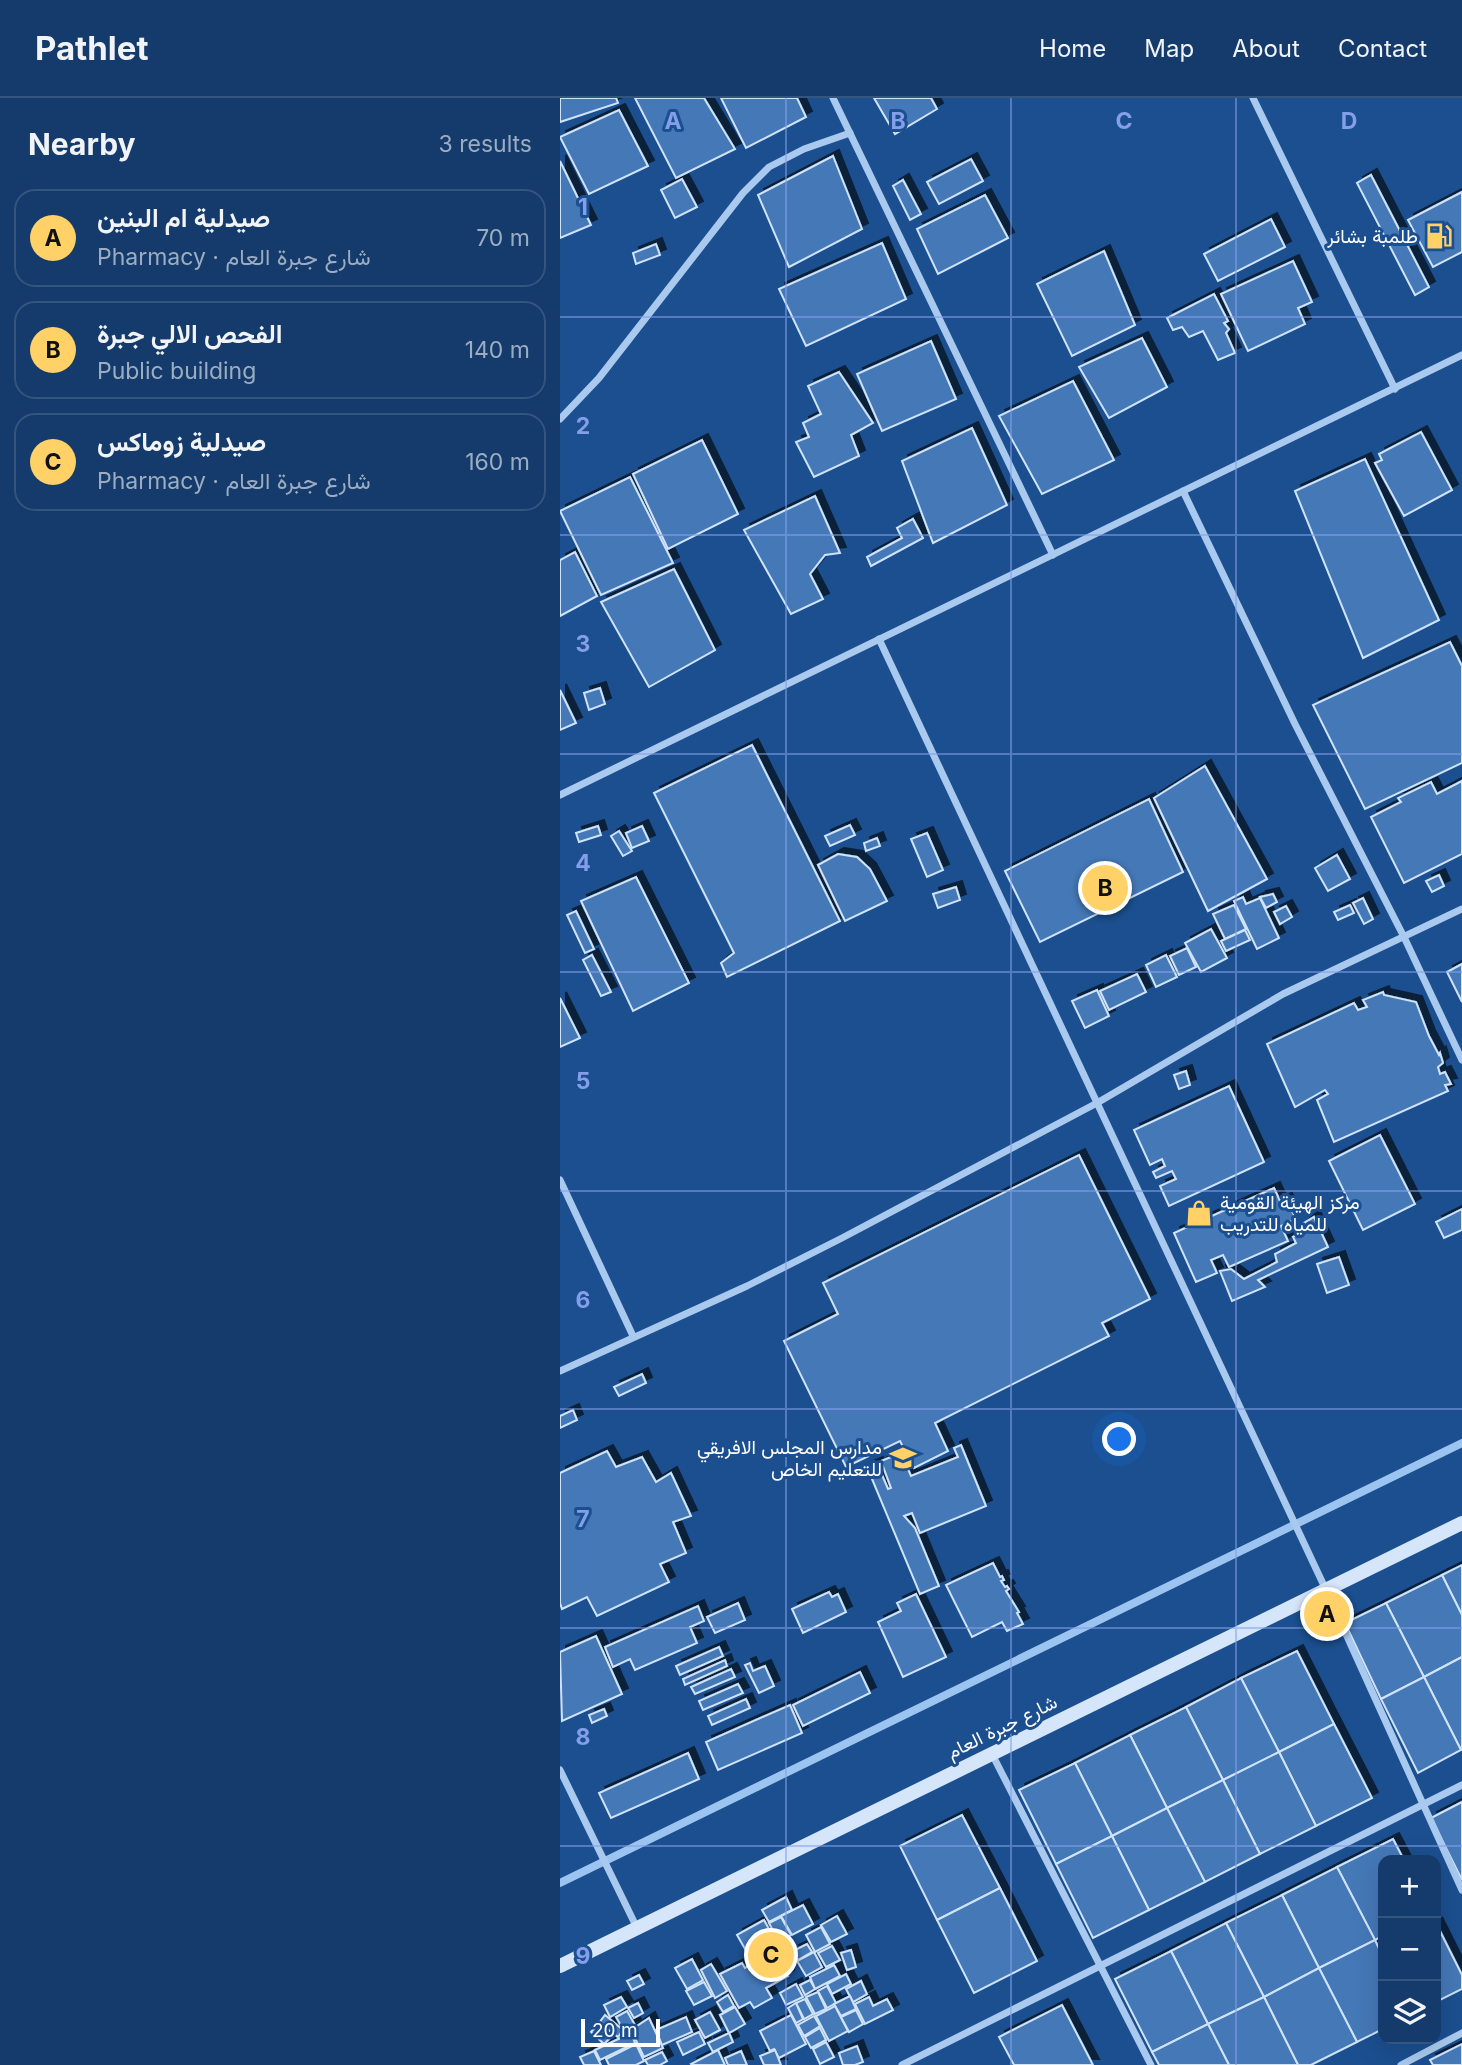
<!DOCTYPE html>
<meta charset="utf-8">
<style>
:root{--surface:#143b6b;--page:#1d4271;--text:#f1f3f6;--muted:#9dadc1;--line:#33557e;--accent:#ffd166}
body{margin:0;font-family:Inter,Vazirmatn,sans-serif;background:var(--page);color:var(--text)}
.controls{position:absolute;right:21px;bottom:21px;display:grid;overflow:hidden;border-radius:14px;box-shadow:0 7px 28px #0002}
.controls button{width:63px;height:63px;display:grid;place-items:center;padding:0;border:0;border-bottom:2px solid var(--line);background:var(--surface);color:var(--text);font:35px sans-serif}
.scale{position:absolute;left:21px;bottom:18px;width:79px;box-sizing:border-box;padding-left:7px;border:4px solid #fff;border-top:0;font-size:19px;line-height:24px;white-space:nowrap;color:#fff;-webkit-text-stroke:5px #1b4f8f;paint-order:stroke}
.you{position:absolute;left:560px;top:1342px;width:24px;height:24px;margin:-18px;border:5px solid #fff;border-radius:50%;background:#1a73e8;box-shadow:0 0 0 10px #1a73e833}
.badge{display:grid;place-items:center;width:46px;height:46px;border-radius:50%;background:var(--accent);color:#111;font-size:23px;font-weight:700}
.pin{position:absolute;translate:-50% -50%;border:4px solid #fff;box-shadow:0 2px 7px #0006}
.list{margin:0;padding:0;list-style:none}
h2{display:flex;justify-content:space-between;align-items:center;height:91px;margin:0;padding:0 28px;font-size:30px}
h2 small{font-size:23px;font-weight:400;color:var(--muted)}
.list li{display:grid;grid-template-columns:46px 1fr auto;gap:21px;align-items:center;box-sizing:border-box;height:98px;margin:0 14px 14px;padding:0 14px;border:2px solid var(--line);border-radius:21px}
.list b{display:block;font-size:26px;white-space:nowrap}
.list p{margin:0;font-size:23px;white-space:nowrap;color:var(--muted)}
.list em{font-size:23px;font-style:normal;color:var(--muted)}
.icon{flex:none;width:38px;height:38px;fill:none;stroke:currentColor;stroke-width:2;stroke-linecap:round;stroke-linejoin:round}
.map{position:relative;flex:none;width:902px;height:1967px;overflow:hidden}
header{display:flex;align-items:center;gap:42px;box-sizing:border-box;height:98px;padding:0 35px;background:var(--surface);border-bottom:2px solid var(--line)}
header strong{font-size:33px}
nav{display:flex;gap:38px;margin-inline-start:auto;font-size:24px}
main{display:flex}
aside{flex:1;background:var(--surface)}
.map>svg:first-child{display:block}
</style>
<header>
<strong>Pathlet</strong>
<nav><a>Home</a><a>Map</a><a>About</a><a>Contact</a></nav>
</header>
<main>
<aside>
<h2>Nearby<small>3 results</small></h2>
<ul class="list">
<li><span class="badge">A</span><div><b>صيدلية ام البنين</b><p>Pharmacy · شارع جبرة العام</p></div><em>70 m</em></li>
<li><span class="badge">B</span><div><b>الفحص الالي جبرة</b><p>Public building</p></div><em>140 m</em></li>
<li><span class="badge">C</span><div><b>صيدلية زوماكس</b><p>Pharmacy · شارع جبرة العام</p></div><em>160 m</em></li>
</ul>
</aside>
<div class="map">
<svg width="902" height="1967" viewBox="0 0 902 1967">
<defs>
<filter id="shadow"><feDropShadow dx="6" dy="-6" stdDeviation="0" flood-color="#0009"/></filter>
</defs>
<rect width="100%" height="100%" fill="#1b4f8f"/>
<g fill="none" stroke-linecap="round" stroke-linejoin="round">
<!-- stream -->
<path stroke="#9cc4f0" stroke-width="8" d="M0 1785 902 1345"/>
</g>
<!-- building -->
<g fill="#4478b7" stroke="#cfe3fa" stroke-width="2" filter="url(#shadow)">
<path d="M0 0H56L58 5 0 24Z"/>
<path d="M75 0H144L175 51 116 80Z"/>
<path d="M161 0H237L246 19 186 50Z"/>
<path d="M314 0H371L377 11 335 36Z"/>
<path d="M59 12 88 68 29 96 0 39Z"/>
<path d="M273 58 302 131 229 169 198 97Z"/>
<path d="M411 61 423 83 379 106 367 84Z"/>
<path d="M0 63 31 127 0 140Z"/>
<path d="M811 77 869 189 855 197 797 85Z"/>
<path d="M122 81 137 109 115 120 101 92Z"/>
<path d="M343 82 361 116 350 122 333 88Z"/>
<path d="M902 94V154L873 169 848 122Z"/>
<path d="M425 97 448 140 378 176 357 131Z"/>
<path d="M711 121 725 149 658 183 644 156Z"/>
<path d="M322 145 346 201 246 248 219 191Z"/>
<path d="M96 146 100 157 76 166 73 155Z"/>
<path d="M544 153 575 227 512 258 477 186Z"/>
<path d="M733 163 752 204 738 210 745 226 688 253 661 196Z"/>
<path d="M654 196 668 223 664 225 669 231 666 235 675 255 658 262 643 233 629 239 622 229 613 232 607 220Z"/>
<path d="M582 240 607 289 549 320 519 269Z"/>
<path d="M371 243 396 301 322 333 297 276Z"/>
<path d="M279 274 313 325 291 337 299 358 254 379 236 344 249 339 243 325 261 316 248 288Z"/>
<path d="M513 283 554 362 482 396 439 318Z"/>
<path d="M412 330 447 407 373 445 342 363Z"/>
<path d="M861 334 892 392 844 418 815 365 822 362 819 356Z"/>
<path d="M142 342 178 416 108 451 73 376Z"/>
<path d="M805 361 879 522 803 560 735 393Z"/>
<path d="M70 379 113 465 41 497 0 413Z"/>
<path d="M255 398 280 455 265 457 250 476 263 501 231 516 184 432Z"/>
<path d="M353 421 363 440 311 468 307 459 342 440 337 430Z"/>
<path d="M15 454 37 498 0 518V462Z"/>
<path d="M114 471 155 552 89 589 41 504Z"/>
<path d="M890 544 902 568V665L805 711 753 607Z"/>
<path d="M40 590 45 606 29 612 24 595Z"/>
<path d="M0 592 16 625 0 632Z"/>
<path d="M192 647 280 823 167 879 161 865 174 855 94 695Z"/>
<path d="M645 668 707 781 648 813 594 700Z"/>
<path d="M902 683V756L844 785 811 719 841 704 838 700 871 684 877 696Z"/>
<path d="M589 701 623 774 480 844 445 773Z"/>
<path d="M290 727 295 737 270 748 265 738Z"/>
<path d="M38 728 41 737 19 744 16 735Z"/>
<path d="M82 728 89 743 72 750 66 735Z"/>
<path d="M59 733 72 753 63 758 51 738Z"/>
<path d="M367 735 383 772 367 779 351 741Z"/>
<path d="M317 740 320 748 306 753 304 745Z"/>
<path d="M278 756 297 759 310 771 327 803 285 823 258 767Z"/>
<path d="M777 757 790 781 768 793 755 770Z"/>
<path d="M879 777 884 788 872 794 866 783Z"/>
<path d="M76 779 129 885 73 913 21 803Z"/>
<path d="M396 789 400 802 378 810 373 796Z"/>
<path d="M713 796 717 804 706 810 700 799Z"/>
<path d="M683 799 686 806 700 800 719 840 697 851 674 803Z"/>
<path d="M803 800 813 821 804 826 793 805Z"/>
<path d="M674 807 686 831 665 841 653 816Z"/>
<path d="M790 807 794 815 778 822 774 814Z"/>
<path d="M726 808 732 819 720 826 714 814Z"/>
<path d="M16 813 34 851 25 855 7 817Z"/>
<path d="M651 831 667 860 641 874 625 845Z"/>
<path d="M685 832 690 842 666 853 661 843Z"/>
<path d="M627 850 636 869 619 877 610 858Z"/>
<path d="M32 857 51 894 41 898 23 862Z"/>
<path d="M606 857 617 879 596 889 586 867Z"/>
<path d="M902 866V904L887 874Z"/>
<path d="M577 876 586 894 549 912 540 893Z"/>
<path d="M537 892 549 918 525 930 512 903Z"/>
<path d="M823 894 824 897 856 904 869 938 879 957 880 955 883 965 878 969 880 976 885 974 891 986 885 987 888 993 774 1044 757 1002 768 996 765 992 735 1009 707 946 794 905 798 912 807 909 803 902Z"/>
<path d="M0 900 20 940 0 949Z"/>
<path d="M626 973 630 987 619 991 614 977Z"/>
<path d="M669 988 704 1064 609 1108 600 1088 616 1081 612 1073 596 1080 593 1074 605 1068 602 1061 590 1067 574 1032Z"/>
<path d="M820 1037 855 1106 803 1132 769 1063Z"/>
<path d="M519 1057 590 1201 542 1225 549 1238 375 1325 388 1353 354 1370 340 1343 286 1369 224 1243 278 1216 263 1185Z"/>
<path d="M714 1090 720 1103 726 1101 736 1121 721 1128 728 1143 669 1169 663 1157 651 1162 657 1175 636 1184 614 1135Z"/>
<path d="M902 1111V1132L884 1140 876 1124Z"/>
<path d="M754 1119 768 1149 698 1182 705 1189 672 1203 660 1173 671 1171 684 1181 717 1164 715 1156 736 1145 733 1139 747 1131 744 1125Z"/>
<path d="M779 1159 789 1187 767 1195 757 1166Z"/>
<path d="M82 1276 86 1285 59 1298 54 1289Z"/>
<path d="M13 1312 17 1322 0 1330V1318Z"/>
<path d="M401 1347 426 1408 360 1435 352 1415 344 1418 355 1430 379 1488 360 1496 307 1369 317 1365 328 1391 331 1390 321 1363 341 1355 351 1378 398 1359 394 1350Z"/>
<path d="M47 1353 56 1369 82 1359 96 1384 111 1375 131 1418 113 1424 126 1455 100 1466 109 1484 37 1518 27 1499 2 1511 0 1505V1375Z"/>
<path d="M433 1465 440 1479 442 1478 444 1482 441 1483 445 1489 447 1488 449 1491 446 1493 459 1514 457 1515 463 1526 447 1533 442 1524 412 1539 386 1487Z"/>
<path d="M902 1467V1517L882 1477Z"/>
<path d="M882 1477 902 1517V1559L864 1579 826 1505Z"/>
<path d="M269 1494 272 1499 278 1496 286 1514 243 1535 232 1511Z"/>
<path d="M356 1496 386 1559 343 1579 318 1524 341 1513 337 1505Z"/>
<path d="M178 1505 185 1522 155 1535 147 1519Z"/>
<path d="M826 1505 864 1579 821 1601 785 1525Z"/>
<path d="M138 1508 144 1523 130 1529 137 1545 75 1572 70 1561 53 1569 45 1549Z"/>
<path d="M36 1538 62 1596 2 1623 0 1554Z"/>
<path d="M159 1549 163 1558 120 1577 116 1568Z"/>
<path d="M737 1553 774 1626 719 1654 681 1580Z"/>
<path d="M902 1559V1652H901L864 1579Z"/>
<path d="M165 1562 167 1568 125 1587 123 1581Z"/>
<path d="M190 1565 193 1573 205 1568 214 1588 199 1595 185 1567Z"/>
<path d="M171 1571 175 1579 135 1596 131 1589Z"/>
<path d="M300 1574 310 1595 243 1628 233 1607Z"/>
<path d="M864 1579 901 1652 858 1675 821 1601Z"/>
<path d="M681 1580 719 1654 663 1682 626 1609Z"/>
<path d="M178 1586 183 1595 143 1612 139 1603Z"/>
<path d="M186 1601 190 1610 152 1627 148 1618Z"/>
<path d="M230 1607 242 1635 158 1672 146 1644Z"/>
<path d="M626 1609 663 1682 607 1710 570 1637Z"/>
<path d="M44 1611 47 1618 32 1625 29 1617Z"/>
<path d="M774 1626 812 1700 756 1728 719 1654Z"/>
<path d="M570 1637 607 1710 552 1738 515 1665Z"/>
<path d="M719 1654 756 1728 700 1756 663 1682Z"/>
<path d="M128 1655 139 1681 51 1720 39 1695Z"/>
<path d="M515 1665 552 1738 496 1766 459 1692Z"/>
<path d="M663 1682 700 1756 645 1784 607 1710Z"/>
<path d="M902 1704V1782L871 1720Z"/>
<path d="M607 1710 645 1784 589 1812 552 1738Z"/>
<path d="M402 1717 440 1790 377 1822 340 1748Z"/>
<path d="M552 1738 589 1812 533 1840 496 1766Z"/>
<path d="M833 1741 844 1762H823V1838L815 1842 777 1769Z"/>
<path d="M777 1769 815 1842 759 1870 722 1797Z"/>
<path d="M440 1790 477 1863 414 1895 377 1822Z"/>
<path d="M722 1797 759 1870 704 1899 666 1825Z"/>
<path d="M226 1799 232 1812 209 1824 202 1812Z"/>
<path d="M243 1807 253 1826 232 1837 221 1818Z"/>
<path d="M277 1818 287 1836 271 1844 261 1827Z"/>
<path d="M221 1819 231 1837 219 1844 209 1825Z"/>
<path d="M204 1822 216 1844 189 1858 177 1837Z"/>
<path d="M666 1825 704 1899 648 1926 611 1853Z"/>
<path d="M876 1825 902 1877V1891L876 1904Z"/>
<path d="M261 1829 270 1846 255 1854 246 1837Z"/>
<path d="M815 1842 823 1859V1931L797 1944 759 1870Z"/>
<path d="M247 1846 252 1854 238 1862 233 1853Z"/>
<path d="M272 1848 280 1862 266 1869 258 1855Z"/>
<path d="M291 1852 296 1869 287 1872 281 1855Z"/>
<path d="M611 1853 648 1926 592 1954 555 1881Z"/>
<path d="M215 1854 228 1878 206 1890 212 1900 194 1910 190 1904 179 1910 160 1876 182 1865 185 1870Z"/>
<path d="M254 1854 262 1869 246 1878 237 1863Z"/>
<path d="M132 1861 143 1882 127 1891 115 1870Z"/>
<path d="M151 1866 167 1893 155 1900 141 1872Z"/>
<path d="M274 1867 280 1878 255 1891 250 1879Z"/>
<path d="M759 1870 797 1944 751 1967H738L704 1899Z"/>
<path d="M286 1876 291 1886 272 1896 267 1886Z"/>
<path d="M79 1877 84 1886 72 1892 67 1883Z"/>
<path d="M250 1882 255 1891 245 1897 240 1887Z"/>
<path d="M301 1883 307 1896 293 1904 286 1891Z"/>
<path d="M144 1884 152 1898 134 1907 126 1893Z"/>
<path d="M236 1886 243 1899 226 1907 220 1895Z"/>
<path d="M267 1888 276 1905 267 1910 258 1893Z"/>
<path d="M258 1894 266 1911 255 1916 246 1899Z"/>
<path d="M168 1897 174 1908 163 1914 157 1904Z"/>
<path d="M290 1898 296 1911 281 1918 274 1906Z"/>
<path d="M61 1899 67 1909 50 1919 44 1907Z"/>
<path d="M309 1899 313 1908 327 1901 333 1912 305 1926 295 1906Z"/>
<path d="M704 1899 738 1967H669L648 1926Z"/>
<path d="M245 1901 253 1916 244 1921 236 1905Z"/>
<path d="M78 1905 83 1915 74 1920 68 1910Z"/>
<path d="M236 1905 243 1921 236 1925 228 1910Z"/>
<path d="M502 1907 533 1967H454L439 1939Z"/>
<path d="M275 1908 288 1933 269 1943 256 1918Z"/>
<path d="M175 1909 185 1926 169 1935 160 1917Z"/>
<path d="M296 1912 303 1926 289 1934 281 1919Z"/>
<path d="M67 1913 75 1927 64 1933 56 1919Z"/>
<path d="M150 1914 160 1932 145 1940 135 1922Z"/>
<path d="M45 1917 63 1932 58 1939 39 1925Z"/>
<path d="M231 1917 246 1946 219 1960 214 1951 210 1953 200 1933Z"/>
<path d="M254 1918 260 1928 244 1938 238 1927Z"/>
<path d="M126 1919 132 1934 102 1947 96 1932Z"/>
<path d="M89 1920 103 1950 84 1959 71 1932Z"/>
<path d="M648 1926 669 1967H599L592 1954Z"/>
<path d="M37 1927 51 1939 44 1946 31 1934Z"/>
<path d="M260 1930 266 1942 251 1950 245 1939Z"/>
<path d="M139 1934 145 1946 123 1957 117 1944Z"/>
<path d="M71 1935 75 1945 40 1962 35 1952Z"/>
<path d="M169 1935 173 1944 153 1954 148 1945Z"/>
<path d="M266 1944 274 1959 260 1966 253 1951Z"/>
<path d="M76 1946 84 1963 76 1967H49L46 1961Z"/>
<path d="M902 1946V1967H873L870 1962Z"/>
<path d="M297 1948 303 1964 295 1967H283L279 1955Z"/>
<path d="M158 1952 165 1967H132L131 1966Z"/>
<path d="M215 1952 221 1967H204L200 1958Z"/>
<path d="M34 1953 41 1967H24L20 1959Z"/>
<path d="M181 1953 187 1967H168L165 1960Z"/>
<path d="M102 1954 107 1963 100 1967H88L85 1962Z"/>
</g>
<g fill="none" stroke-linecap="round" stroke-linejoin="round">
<!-- minor -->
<g stroke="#a9c9ee" stroke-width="7">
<path d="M273 0 493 457"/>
<path d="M693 0 835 291"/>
<path d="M0 321 39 280 183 95 209 69 244 51 290 35"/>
<path d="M623 393 735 626 844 839 902 962"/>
<path d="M319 541 766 1492 902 1792"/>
<path d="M0 697 902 257"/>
<path d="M0 1082 73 1238"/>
<path d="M0 1273 187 1188 282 1140 537 1005 723 896 902 811"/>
<path d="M432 1656 591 1967"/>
<path d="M0 1672 77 1830"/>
<path d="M342 1967 902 1687"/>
<path d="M841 1967 902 1935"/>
</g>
<!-- secondary -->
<path stroke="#d6e6fa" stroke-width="14" d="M0 1868 902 1425"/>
</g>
<!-- grid -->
<path fill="none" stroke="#839eea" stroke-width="2" stroke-opacity="0.55" d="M226 0V1967M451 0V1967M676 0V1967M0 219H902M0 437H902M0 656H902M0 874H902M0 1093H902M0 1311H902M0 1530H902M0 1748H902"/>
<!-- icons -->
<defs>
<g id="fuel-bare" transform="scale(2.1)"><path d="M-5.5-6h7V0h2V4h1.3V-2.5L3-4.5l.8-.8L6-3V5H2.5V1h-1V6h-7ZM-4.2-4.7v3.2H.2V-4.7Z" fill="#ffd166" stroke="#1b4f8f" stroke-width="2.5" paint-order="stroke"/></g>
<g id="shop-bare" transform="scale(2.1)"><path d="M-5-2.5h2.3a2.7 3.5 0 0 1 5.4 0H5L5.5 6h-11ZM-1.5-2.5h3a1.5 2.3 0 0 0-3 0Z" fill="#ffd166" stroke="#1b4f8f" stroke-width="2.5" paint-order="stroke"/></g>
<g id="school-bare" transform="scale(2.1)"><path d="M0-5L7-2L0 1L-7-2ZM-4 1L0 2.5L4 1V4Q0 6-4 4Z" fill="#ffd166" stroke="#1b4f8f" stroke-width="2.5" paint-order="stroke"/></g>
</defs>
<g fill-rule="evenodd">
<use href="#fuel-bare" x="879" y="138"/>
<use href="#shop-bare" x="639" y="1115"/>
<use href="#school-bare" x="343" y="1360"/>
</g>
<g text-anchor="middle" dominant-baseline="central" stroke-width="6" stroke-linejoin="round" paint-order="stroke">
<!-- poi labels -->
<g font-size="19" fill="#fff" stroke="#1b4f8f" text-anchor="end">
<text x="858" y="138">طلمبة بشائر</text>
<text x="660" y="1104" text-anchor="start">مركز الهيئة القومية<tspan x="660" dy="22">للمياه للتدريب</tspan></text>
<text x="322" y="1349">مدارس المجلس الافريقي<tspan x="322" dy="22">للتعليم الخاص</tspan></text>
</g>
<!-- street labels -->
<g font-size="19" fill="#fff" stroke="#1b4f8f">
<text transform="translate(442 1629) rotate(-26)">شارع جبرة العام</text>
</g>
</g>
<g font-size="23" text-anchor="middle" font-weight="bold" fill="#839eea" stroke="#1b4f8f" stroke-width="6" stroke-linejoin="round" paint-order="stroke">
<text x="113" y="31">A</text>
<text x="338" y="31">B</text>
<text x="564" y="31">C</text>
<text x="789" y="31">D</text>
<text x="23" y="117">1</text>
<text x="23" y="336">2</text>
<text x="23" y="554">3</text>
<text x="23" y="773">4</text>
<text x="23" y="991">5</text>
<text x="23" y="1210">6</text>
<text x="23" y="1429">7</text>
<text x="23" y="1647">8</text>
<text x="23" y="1866">9</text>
</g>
</svg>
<div class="controls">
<button>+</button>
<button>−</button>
<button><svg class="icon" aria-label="layers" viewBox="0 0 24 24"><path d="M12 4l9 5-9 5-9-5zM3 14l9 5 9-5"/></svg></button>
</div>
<div class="scale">20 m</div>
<div class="you"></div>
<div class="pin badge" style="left:767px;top:1516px">A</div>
<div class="pin badge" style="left:545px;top:790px">B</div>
<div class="pin badge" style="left:211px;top:1857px">C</div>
</div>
</main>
